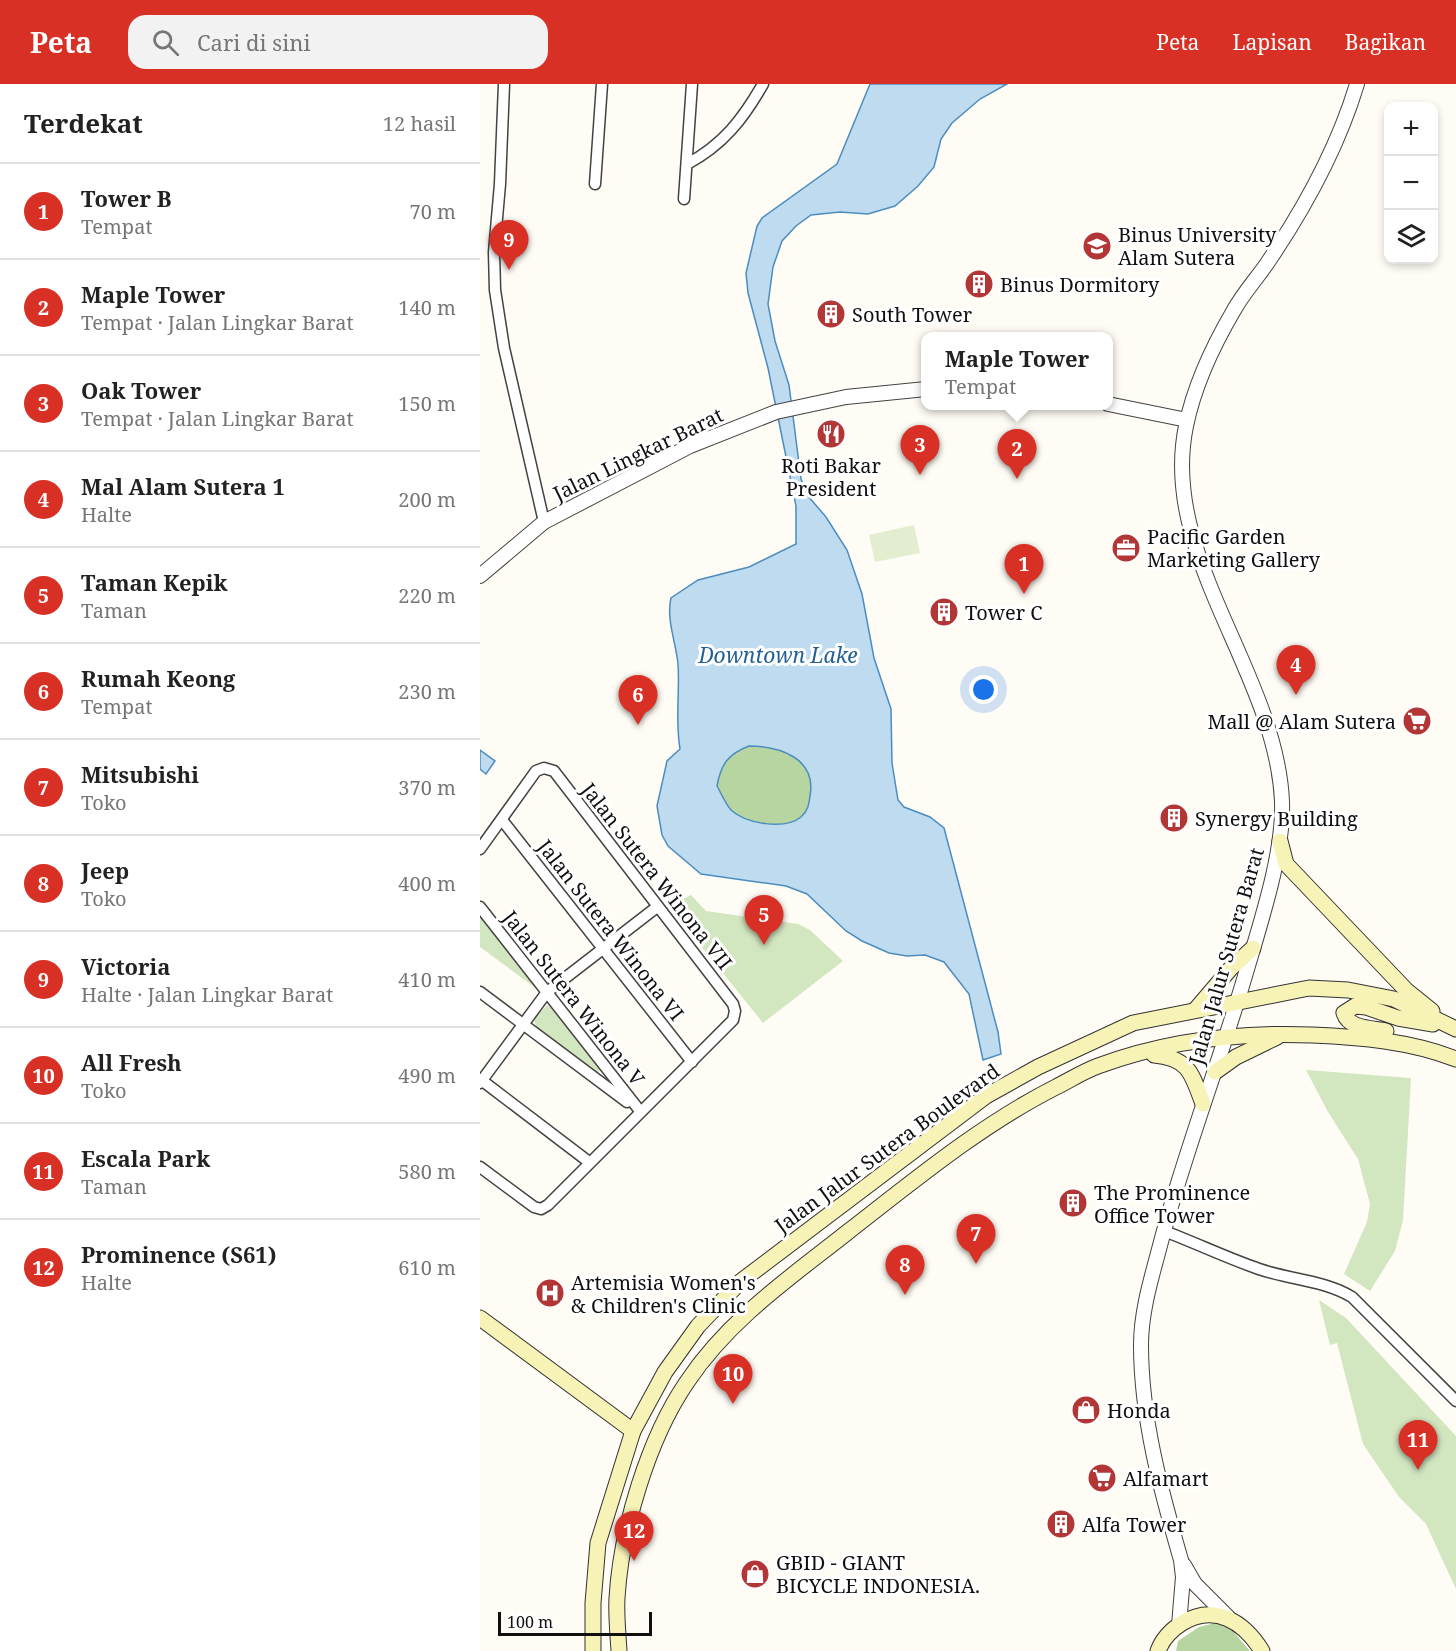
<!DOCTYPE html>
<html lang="id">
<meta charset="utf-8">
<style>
:root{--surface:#fff;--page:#f2f2f2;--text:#222;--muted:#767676;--line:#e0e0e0;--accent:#d93025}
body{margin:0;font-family:"Noto Serif",serif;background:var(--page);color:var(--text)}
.controls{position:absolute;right:18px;top:18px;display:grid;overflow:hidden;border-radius:12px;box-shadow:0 3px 9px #0003}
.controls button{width:54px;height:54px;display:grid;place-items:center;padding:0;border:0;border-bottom:2px solid var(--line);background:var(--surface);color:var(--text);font:30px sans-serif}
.scale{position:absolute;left:18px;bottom:15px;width:154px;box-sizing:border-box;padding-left:6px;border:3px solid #101010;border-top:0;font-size:16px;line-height:21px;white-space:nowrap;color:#101010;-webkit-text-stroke:4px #fff;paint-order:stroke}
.you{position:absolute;left:504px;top:606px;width:21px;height:21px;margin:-15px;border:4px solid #fff;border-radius:50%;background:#1a73e8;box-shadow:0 0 0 9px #1a73e833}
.badge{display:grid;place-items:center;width:39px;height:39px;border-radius:50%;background:var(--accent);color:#fff;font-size:20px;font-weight:700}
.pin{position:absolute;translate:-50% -50px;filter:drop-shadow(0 2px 3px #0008)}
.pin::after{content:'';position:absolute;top:32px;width:21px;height:18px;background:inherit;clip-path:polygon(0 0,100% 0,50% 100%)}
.popup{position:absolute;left:441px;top:248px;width:192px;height:78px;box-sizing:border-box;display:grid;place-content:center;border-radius:12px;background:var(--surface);filter:drop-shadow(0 2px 4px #0005);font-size:20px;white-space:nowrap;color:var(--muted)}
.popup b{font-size:22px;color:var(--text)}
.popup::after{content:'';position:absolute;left:50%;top:100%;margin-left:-12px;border:12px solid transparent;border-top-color:var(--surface)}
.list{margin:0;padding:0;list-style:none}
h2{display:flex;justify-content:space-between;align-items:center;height:78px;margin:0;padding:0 24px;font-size:26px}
h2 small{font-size:20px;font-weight:400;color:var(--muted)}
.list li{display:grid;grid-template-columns:39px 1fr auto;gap:18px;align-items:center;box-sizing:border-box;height:96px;padding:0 24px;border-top:2px solid var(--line)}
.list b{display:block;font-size:22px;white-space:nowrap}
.list p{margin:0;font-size:20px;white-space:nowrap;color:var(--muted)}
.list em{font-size:20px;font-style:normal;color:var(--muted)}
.icon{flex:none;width:33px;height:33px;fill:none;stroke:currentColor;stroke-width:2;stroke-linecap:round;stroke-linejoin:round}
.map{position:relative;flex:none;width:976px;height:1567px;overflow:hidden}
header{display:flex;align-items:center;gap:36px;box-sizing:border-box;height:84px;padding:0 30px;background:var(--accent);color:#fff}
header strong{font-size:28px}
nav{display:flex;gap:33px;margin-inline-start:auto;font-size:21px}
.search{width:420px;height:54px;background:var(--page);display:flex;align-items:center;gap:15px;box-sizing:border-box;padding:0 21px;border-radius:18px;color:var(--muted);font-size:22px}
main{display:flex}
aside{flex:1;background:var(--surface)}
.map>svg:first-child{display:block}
</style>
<header>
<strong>Peta</strong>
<div class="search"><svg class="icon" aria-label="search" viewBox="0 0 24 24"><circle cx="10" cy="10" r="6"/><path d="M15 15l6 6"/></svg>Cari di sini</div>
<nav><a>Peta</a><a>Lapisan</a><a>Bagikan</a></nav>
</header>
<main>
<aside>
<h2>Terdekat<small>12 hasil</small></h2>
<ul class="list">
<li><span class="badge">1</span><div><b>Tower B</b><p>Tempat</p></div><em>70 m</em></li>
<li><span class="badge">2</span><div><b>Maple Tower</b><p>Tempat · Jalan Lingkar Barat</p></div><em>140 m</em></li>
<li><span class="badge">3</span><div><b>Oak Tower</b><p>Tempat · Jalan Lingkar Barat</p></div><em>150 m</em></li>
<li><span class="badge">4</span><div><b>Mal Alam Sutera 1</b><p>Halte</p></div><em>200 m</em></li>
<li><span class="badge">5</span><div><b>Taman Kepik</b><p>Taman</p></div><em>220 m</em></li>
<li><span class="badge">6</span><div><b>Rumah Keong</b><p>Tempat</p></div><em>230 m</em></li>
<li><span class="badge">7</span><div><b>Mitsubishi</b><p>Toko</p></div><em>370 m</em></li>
<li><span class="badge">8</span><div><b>Jeep</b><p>Toko</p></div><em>400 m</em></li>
<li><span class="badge">9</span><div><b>Victoria</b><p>Halte · Jalan Lingkar Barat</p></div><em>410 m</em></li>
<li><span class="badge">10</span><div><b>All Fresh</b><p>Toko</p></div><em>490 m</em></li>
<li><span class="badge">11</span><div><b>Escala Park</b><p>Taman</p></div><em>580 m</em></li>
<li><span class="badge">12</span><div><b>Prominence (S61)</b><p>Halte</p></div><em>610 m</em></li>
</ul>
</aside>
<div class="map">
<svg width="976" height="1567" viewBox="0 0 976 1567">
<rect width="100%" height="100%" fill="#fefcf4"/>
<!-- green -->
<g fill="#d2e6c0">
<path d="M211 811 226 827 318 840 330 846 363 877 283 939 189 822Z"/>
<path d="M0 831 57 905 0 863Z"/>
<path d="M67 921 71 923 120 986 118 988 56 943 54 935Z"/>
<path d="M826 986 931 994 923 1136 915 1167 890 1207 864 1190 887 1138 890 1120 878 1075 848 1028Z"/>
<path d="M839 1216 866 1234 976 1352V1505L946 1440 919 1413 883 1360 857 1259 850 1261Z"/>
</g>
<!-- forest -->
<g fill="#b6d5a1">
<path d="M269 662C299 662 337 674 330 712 329 720 328 727 321 733 305 746 266 740 251 726 245 719 241 709 237 702 241 680 248 670 269 662Z"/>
<path d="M735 1539 751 1545 770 1567H696L698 1557 719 1543Z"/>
</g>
<!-- pitch -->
<path fill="#e3eed1" d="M434 441 440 469 395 478 389 451Z"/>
<!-- water -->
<g fill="#bedbf0" stroke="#4c8dbf" stroke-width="1.5" fill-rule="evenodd">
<path d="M390 0H527L500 15 472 39 461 55 454 83 438 102 415 122 388 130 360 128 331 131 316 142 302 157 293 183 288 220 295 257 309 301 321 395 328 412 346 433 367 466 382 510 394 574 411 625 412 679 418 716 424 723 450 733 464 744 518 948 521 970 503 976 489 910 464 878 445 871 427 872 409 869 382 857 366 847 327 810 306 802 221 790 188 762 182 751 177 722 187 677 200 665C195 636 200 608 198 580 196 558 186 536 191 514L218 496 269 483 316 460V422L288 284 268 209 266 189 277 142 282 134 357 80ZM269 662C299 662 337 674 330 712 329 720 328 727 321 733 305 746 266 740 251 726 245 719 241 709 237 702 241 680 248 670 269 662Z"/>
<path d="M0 666 15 677 6 690 0 685Z"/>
</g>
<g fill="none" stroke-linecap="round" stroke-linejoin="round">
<!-- minor casing -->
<g stroke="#434343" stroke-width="13">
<g id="minor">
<path d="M24 0 20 100 14 168 15 206 24 264 64 438"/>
<path d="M207 80C243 61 263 35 283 0"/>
<path d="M115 100 122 0"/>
<path d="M204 115 212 0"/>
<path d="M22 736 212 978"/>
<path d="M0 765 56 687 64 684 74 687 253 920 255 927 253 936 68 1121 61 1125 54 1123 0 1083"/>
<path d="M0 823 160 1027"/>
<path d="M0 908 147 1018"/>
<path d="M0 995 109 1078"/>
<path d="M0 999 67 908 177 823"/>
<path d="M684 1147C716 1159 747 1174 779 1185 811 1196 843 1196 872 1213L976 1317"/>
</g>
</g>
<!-- tertiary casing -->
<g stroke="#434343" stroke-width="16">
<g id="tertiary">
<path d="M628 320 707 336"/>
<path d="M0 492 64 438 210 362 296 328 366 313 446 305"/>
<path d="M704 1481 715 1500 748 1533"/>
<path d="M699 1541 703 1493 701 1476C681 1407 661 1334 661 1261 661 1225 673 1189 682 1154 706 1065 739 980 765 892 780 840 804 770 802 717 796 588 679 472 706 342 714 303 734 260 754 226 764 208 779 192 790 175 827 120 858 63 877 0"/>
</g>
</g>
<!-- secondary casing -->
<g stroke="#323232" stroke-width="17">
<g id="secondary">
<path d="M800 757 806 780 926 906 952 927"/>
<path d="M716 925 751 884 773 864"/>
<path d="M906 947C891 944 869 945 864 929L875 922 886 923 918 934 953 940"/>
<path d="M674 971C709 974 712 990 723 1020"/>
<path d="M735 988 756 973 797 953"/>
<path d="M0 1234 153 1347"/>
<path d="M113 1567V1519L118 1459 153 1347 185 1288 218 1242 260 1198 506 1012 558 983 653 939 829 904 868 906 914 915 976 945"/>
<path d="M139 1567C138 1550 136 1531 137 1514 141 1446 168 1355 207 1298 249 1235 311 1193 369 1147 436 1095 501 1041 576 1003 590 996 604 987 618 982 686 957 760 948 832 951 880 953 930 957 976 975"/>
<path d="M678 1567C682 1556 691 1546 702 1539 735 1519 764 1538 782 1567"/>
</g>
</g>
<!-- minor -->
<use href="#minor" stroke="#fff" stroke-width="10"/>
<!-- tertiary -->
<use href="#tertiary" stroke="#fff" stroke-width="14"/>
<!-- secondary -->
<use href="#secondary" stroke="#f7f2b6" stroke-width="15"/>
</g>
<!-- icons -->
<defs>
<g id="university-disc" transform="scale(1.5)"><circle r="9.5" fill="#b23636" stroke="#fff"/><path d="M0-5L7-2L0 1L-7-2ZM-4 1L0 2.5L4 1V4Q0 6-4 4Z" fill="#fff"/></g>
<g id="building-disc" transform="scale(1.5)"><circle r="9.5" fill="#b23636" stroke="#fff"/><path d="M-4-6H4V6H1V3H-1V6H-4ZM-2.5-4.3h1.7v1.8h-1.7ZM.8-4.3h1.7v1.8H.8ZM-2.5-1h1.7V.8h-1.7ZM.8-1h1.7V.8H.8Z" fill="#fff"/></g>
<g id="restaurant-disc" transform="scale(1.5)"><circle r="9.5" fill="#b23636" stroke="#fff"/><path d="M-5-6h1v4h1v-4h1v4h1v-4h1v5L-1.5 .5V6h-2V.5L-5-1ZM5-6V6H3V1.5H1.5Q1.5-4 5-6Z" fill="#fff"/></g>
<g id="office-disc" transform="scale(1.5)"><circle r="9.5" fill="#b23636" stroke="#fff"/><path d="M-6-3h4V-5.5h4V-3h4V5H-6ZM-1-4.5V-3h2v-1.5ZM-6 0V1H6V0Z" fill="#fff"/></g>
<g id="supermarket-disc" transform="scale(1.5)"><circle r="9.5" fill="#b23636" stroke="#fff"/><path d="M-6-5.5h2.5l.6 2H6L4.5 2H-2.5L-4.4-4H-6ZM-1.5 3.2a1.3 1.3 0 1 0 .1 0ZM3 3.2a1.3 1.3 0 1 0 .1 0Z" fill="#fff"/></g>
<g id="hospital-disc" transform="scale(1.5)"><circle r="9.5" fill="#b23636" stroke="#fff"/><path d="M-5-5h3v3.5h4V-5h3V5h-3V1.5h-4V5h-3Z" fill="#fff"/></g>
<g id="shop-disc" transform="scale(1.5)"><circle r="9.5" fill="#b23636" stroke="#fff"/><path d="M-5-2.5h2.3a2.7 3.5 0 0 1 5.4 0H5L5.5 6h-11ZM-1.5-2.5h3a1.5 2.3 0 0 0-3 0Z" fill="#fff"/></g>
</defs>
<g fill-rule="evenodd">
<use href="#university-disc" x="617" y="162"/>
<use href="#building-disc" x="499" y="200"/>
<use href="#building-disc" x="351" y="230"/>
<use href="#restaurant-disc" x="351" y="350"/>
<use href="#office-disc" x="646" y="464"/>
<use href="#building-disc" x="464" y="528"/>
<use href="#supermarket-disc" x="937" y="637"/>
<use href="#building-disc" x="694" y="734"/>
<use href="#building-disc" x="593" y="1119"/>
<use href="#hospital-disc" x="70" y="1209"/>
<use href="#shop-disc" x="606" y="1326"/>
<use href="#supermarket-disc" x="622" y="1394"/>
<use href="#building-disc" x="581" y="1440"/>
<use href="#shop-disc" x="275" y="1490"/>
</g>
<g text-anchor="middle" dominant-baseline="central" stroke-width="6" stroke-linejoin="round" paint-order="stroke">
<!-- poi labels -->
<g font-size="20" fill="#101010" stroke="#fff" text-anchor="start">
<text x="638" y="150">Binus University<tspan x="638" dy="23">Alam Sutera</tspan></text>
<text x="520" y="200">Binus Dormitory</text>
<text x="372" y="230">South Tower</text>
<text x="351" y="381" text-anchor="middle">Roti Bakar<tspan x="351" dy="23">President</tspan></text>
<text x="667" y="452">Pacific Garden<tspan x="667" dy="23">Marketing Gallery</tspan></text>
<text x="485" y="528">Tower C</text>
<text x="916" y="637" text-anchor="end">Mall @ Alam Sutera</text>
<text x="715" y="734">Synergy Building</text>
<text x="614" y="1108">The Prominence<tspan x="614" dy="23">Office Tower</tspan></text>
<text x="91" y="1198">Artemisia Women's<tspan x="91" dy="23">&amp; Children's Clinic</tspan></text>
<text x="627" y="1326">Honda</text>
<text x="643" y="1394">Alfamart</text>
<text x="602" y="1440">Alfa Tower</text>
<text x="296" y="1478">GBID - GIANT<tspan x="296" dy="23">BICYCLE INDONESIA.</tspan></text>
</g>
<!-- street labels -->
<g font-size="20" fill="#101010" stroke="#fff">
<text transform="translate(158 370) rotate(-26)">Jalan Lingkar Barat</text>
<text transform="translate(177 792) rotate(52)">Jalan Sutera Winona VII</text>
<text transform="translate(131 846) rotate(52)">Jalan Sutera Winona VI</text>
<text transform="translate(746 872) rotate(-74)">Jalan Jalur Sutera Barat</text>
<text transform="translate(94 914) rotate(52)">Jalan Sutera Winona V</text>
<text transform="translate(407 1064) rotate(-36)">Jalan Jalur Sutera Boulevard</text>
</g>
<!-- water labels -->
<g font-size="21" font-style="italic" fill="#256095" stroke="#fff">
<text x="298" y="571">Downtown Lake</text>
</g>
</g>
</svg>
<div class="controls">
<button>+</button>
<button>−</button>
<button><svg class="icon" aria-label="layers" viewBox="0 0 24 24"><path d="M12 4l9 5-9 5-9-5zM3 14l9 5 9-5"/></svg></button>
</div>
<div class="scale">100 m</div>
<div class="you"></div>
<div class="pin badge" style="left:544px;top:510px">1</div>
<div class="pin badge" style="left:537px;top:395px">2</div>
<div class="popup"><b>Maple Tower</b>Tempat</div>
<div class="pin badge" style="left:440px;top:391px">3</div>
<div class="pin badge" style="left:816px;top:611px">4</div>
<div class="pin badge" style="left:284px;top:861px">5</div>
<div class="pin badge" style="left:158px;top:641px">6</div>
<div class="pin badge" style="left:496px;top:1180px">7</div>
<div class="pin badge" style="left:425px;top:1211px">8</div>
<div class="pin badge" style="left:29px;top:186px">9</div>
<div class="pin badge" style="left:253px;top:1320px">10</div>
<div class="pin badge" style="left:938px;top:1386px">11</div>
<div class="pin badge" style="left:154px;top:1477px">12</div>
</div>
</main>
